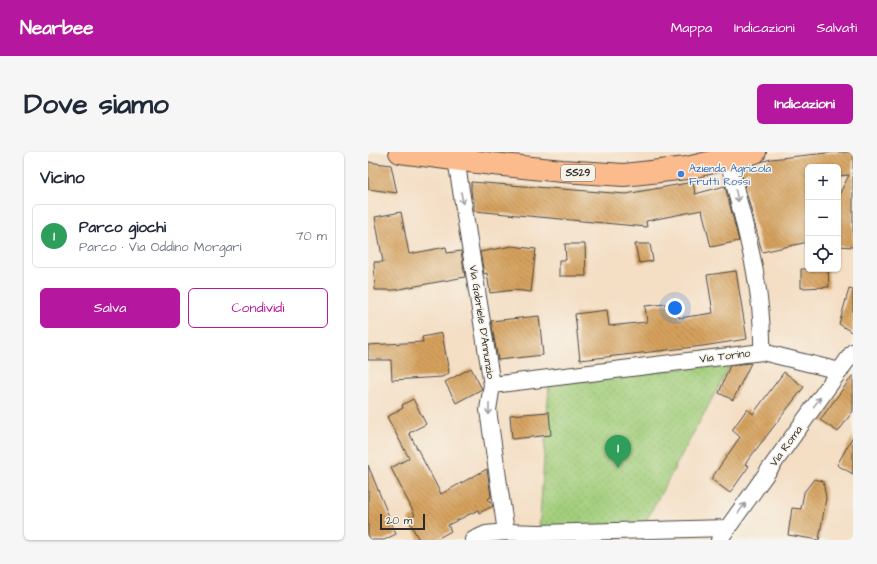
<!DOCTYPE html>
<html lang="it">
<meta charset="utf-8">
<style>
:root{--surface:#fff;--page:#f6f6f7;--text:#1f2937;--muted:#747a83;--line:#e0e1e3;--accent:#b5179e}
body{margin:0;font-family:"Architects Daughter",sans-serif;background:var(--page);color:var(--text)}
.controls{position:absolute;right:12px;top:12px;display:grid;overflow:hidden;border-radius:6px;box-shadow:0 1px 3px #0004}
.controls button{width:36px;height:36px;display:grid;place-items:center;padding:0;border:0;border-bottom:1px solid var(--line);background:var(--surface);color:var(--text);font:20px sans-serif}
.scale{position:absolute;left:12px;bottom:10px;width:45px;box-sizing:border-box;padding-left:4px;border:2px solid #2b2b2b;border-top:0;font-size:11px;line-height:14px;white-space:nowrap;color:#2b2b2b;-webkit-text-stroke:3px #f7f3e8;paint-order:stroke}
.you{position:absolute;left:307px;top:156px;width:14px;height:14px;margin:-10px;border:3px solid #fff;border-radius:50%;background:#1a73e8;box-shadow:0 0 0 6px #1a73e833}
.badge{display:grid;place-items:center;width:26px;height:26px;border-radius:50%;background:var(--accent);color:#fff;font-size:13px;font-weight:700}
.pin{position:absolute;translate:-50% -33px;filter:drop-shadow(0 1px 2px #0008)}
.pin::after{content:'';position:absolute;top:21px;width:14px;height:12px;background:inherit;clip-path:polygon(0 0,100% 0,50% 100%)}
.list{margin:0;padding:0;list-style:none}
h2{display:flex;justify-content:space-between;align-items:center;height:52px;margin:0;padding:0 16px;font-size:17px}
h2 small{font-size:13px;font-weight:400;color:var(--muted)}
.list li{display:grid;grid-template-columns:26px 1fr auto;gap:12px;align-items:center;box-sizing:border-box;height:64px;margin:0 8px 8px;padding:0 8px;border:1px solid var(--line);border-radius:6px}
.list b{display:block;font-size:15px;white-space:nowrap}
.list p{margin:0;font-size:13px;white-space:nowrap;color:var(--muted)}
.list em{font-size:13px;font-style:normal;color:var(--muted)}
.actions{display:flex;gap:8px;padding:12px 16px}
.actions a{flex:1;padding:9px 0;border:1px solid var(--accent);border-radius:6px;text-align:center;font-size:14px;color:var(--accent)}
.actions .main{background:var(--accent);color:#fff}
.icon{flex:none;width:22px;height:22px;fill:none;stroke:currentColor;stroke-width:2;stroke-linecap:round;stroke-linejoin:round}
.map{position:relative;flex:none;width:485px;height:388px;overflow:hidden;border-radius:6px}
header{display:flex;align-items:center;gap:24px;box-sizing:border-box;height:56px;padding:0 20px;background:var(--accent);color:#fff}
header strong{font-size:19px}
nav{display:flex;gap:22px;margin-inline-start:auto;font-size:14px}
.intro{display:flex;align-items:center;justify-content:space-between;box-sizing:border-box;height:96px;padding:0 24px}
h1{margin:0;font-size:28px}
.button{padding:10px 18px;border-radius:6px;background:var(--accent);color:#fff;font-size:14px;font-weight:700}
main{display:flex;gap:24px;padding:0 24px}
aside{flex:1;background:var(--surface);border-radius:6px;box-shadow:0 1px 3px #0004}
.map>svg:first-child{display:block}
</style>
<header>
<strong>Nearbee</strong>
<nav><a>Mappa</a><a>Indicazioni</a><a>Salvati</a></nav>
</header>
<div class="intro"><h1>Dove siamo</h1><a class="button">Indicazioni</a></div>
<main>
<aside>
<h2>Vicino<small></small></h2>
<ul class="list">
<li><span class="badge" style="background:#2e9e5b">1</span><div><b>Parco giochi</b><p>Parco · Via Oddino Morgari</p></div><em>70 m</em></li>
</ul>
<div class="actions"><a class="main">Salva</a><a>Condividi</a></div>
</aside>
<div class="map">
<svg width="485" height="388" viewBox="0 0 485 388">
<defs>
<pattern id="park-dots" width="8" height="8" patternUnits="userSpaceOnUse"><rect width="8" height="8" fill="#a2ce7b"/><path d="M2 2h.1M6 6h.1" fill="none" stroke="#8cb16a" stroke-width="1.8" stroke-linecap="round"/></pattern>
<pattern id="building-back-hatch" width="6" height="6" patternUnits="userSpaceOnUse"><rect width="6" height="6" fill="#d5a15d"/><path d="M-1 5l2 2M0 0l6 6M5-1l2 2" fill="none" stroke="#ad834d"/></pattern>
</defs>
<rect width="100%" height="100%" fill="#f7f3e8"/>
<filter id="ink" filterUnits="userSpaceOnUse"><feTurbulence type="fractalNoise" baseFrequency=".025" numOctaves="2"/><feDisplacementMap in="SourceGraphic" scale="8" xChannelSelector="R" yChannelSelector="G"/><feConvolveMatrix kernelMatrix="1 2 1 2 8 2 1 2 1" color-interpolation-filters="sRGB"/></filter>
<filter id="wash" filterUnits="userSpaceOnUse"><feTurbulence type="fractalNoise" baseFrequency=".012" numOctaves="4" result="noise"/><feDisplacementMap in="SourceGraphic" scale="16" xChannelSelector="R" yChannelSelector="G"/><feGaussianBlur stdDeviation="0.9" result="paint"/><feColorMatrix in="noise" values="0 0 0 0 0 0 0 0 0 0 0 0 0 0 0 0 0 1.4 0 .05"/><feComposite in="paint" operator="in"/></filter>
<g filter="url(#wash)">
<rect width="100%" height="100%" fill="#f4dec4"/>
<!-- park -->
<path fill="url(#park-dots)" stroke="#667c53" d="M364 210 273 378 171 381 181 233Z"/>
<g id="blocks">
<!-- building -->
<g fill="url(#building-back-hatch)">
<path d="M468 0H485V95L470 94V45L481 23 470 24V15H440V90L394 100 372 16 403 7Z"/>
<path d="M0 10 23 13 29 41 0 37Z"/>
<path d="M103 30 258 42 325 30 327 42 357 34 371 89 343 95 334 58 278 69 279 75 106 59V47L104 46 103 38Z"/>
<path d="M33 60 41 102 78 95 79 101 93 99 97 125 26 138H7L6 110H15L7 65Z"/>
<path d="M197 92H217L218 124H191V108H198Z"/>
<path d="M267 92H282L285 109 271 111Z"/>
<path d="M144 94 168 97 163 140 146 138 122 141 119 121 116 122 112 100Z"/>
<path d="M433 117H460L461 135 433 136Z"/>
<path d="M368 119 379 187 335 194 212 208 207 162 239 158 241 174 279 170 277 154 309 151 311 166 345 161 339 123Z"/>
<path d="M481 137 485 138V181L471 172Z"/>
<path d="M171 164 175 203 130 208 123 169Z"/>
<path d="M74 181 81 221 74 225 24 228 23 208H0V193L55 190 54 185Z"/>
<path d="M383 211 365 248 351 241 362 213Z"/>
<path d="M103 216 114 237 88 251 77 230Z"/>
<path d="M416 220 436 235 377 312 381 314 362 341 343 327 372 285 364 278 379 257 385 262Z"/>
<path d="M485 223V259L470 280 452 268Z"/>
<path d="M45 247 58 272 41 281 73 342 119 317 123 345 120 347 125 354 111 361 110 358 80 373 83 379 67 388H51L40 367 47 363 23 316 41 306 19 265 35 256 34 253Z"/>
<path d="M181 260 183 283 144 287 142 263Z"/>
<path d="M485 284V322L469 313Z"/>
<path d="M0 313 28 382 16 388H3L0 383Z"/>
<path d="M446 327 455 329 458 346 451 388 420 383 424 356 433 357 436 340Z"/>
</g>
</g>
</g>
<g filter="url(#ink)">
<use href="#blocks" fill-opacity="0" stroke="#494642" stroke-width="1"/>
<g fill="none" stroke-linecap="round" stroke-linejoin="round">
<!-- minor casing -->
<g stroke="#494642" stroke-width="18">
<g id="minor">
<path d="M88 7 124 233 120 258 138 380"/>
<path d="M360 7C375 69 396 134 394 200"/>
<path d="M124 233 394 200 472 219"/>
<path d="M105 388 118 382 138 380 171 381 360 376"/>
<path d="M351 388 485 200"/>
</g>
</g>
<!-- primary casing -->
<g stroke="#494642" stroke-width="24">
<path id="primary" d="M32 0 125 12 194 19 256 23 319 16 387 0"/>
</g>
<!-- minor -->
<use href="#minor" stroke="#fff" stroke-width="16"/>
<!-- primary -->
<use href="#primary" stroke="#fbbb8d" stroke-width="22"/>
</g>
<!-- one-way arrows -->
<defs><path id="oneway-shaft" d="M-6 0H5M1.5-3L5.5 0L1.5 3" fill="none" stroke-width="1.6" stroke-linecap="round" stroke-linejoin="round"/></defs>
<g stroke="#a0a0a0">
<use href="#oneway-shaft" transform="translate(369 44) rotate(76)"/>
<use href="#oneway-shaft" transform="translate(94 46) rotate(81)"/>
<use href="#oneway-shaft" transform="translate(449 250) rotate(-54)"/>
<use href="#oneway-shaft" transform="translate(121 257) rotate(90)"/>
<use href="#oneway-shaft" transform="translate(374 356) rotate(-54)"/>
</g>
</g>
<!-- markers -->
<circle fill="#3f7fe0" stroke="#f7f3e8" stroke-width="1.5" cx="313" cy="22" r="4"/>
<g text-anchor="middle" dominant-baseline="central" stroke-width="3" stroke-linejoin="round" paint-order="stroke">
<!-- shield labels -->
<rect fill="#f7f3e8" stroke="#686764" stroke-width="1" x="193" y="13" width="34" height="16" rx="3"/>
<g font-size="10" font-weight="bold" fill="#2b2b2b">
<text x="210" y="21">SS29</text>
</g>
<!-- shop labels -->
<g font-size="11" fill="#366cbe" stroke="#f7f3e8" text-anchor="start">
<text x="321" y="16">Azienda Agricola<tspan x="321" dy="13">Frutti Rossi</tspan></text>
</g>
<!-- street labels -->
<g font-size="11" fill="#2b2b2b" stroke="#f7f3e8">
<text transform="translate(114 170) rotate(81)">Via Gabriele D'Annunzio</text>
<text transform="translate(357 204) rotate(-7)">Via Torino</text>
<text transform="translate(418 294) rotate(-54)">Via Roma</text>
</g>
</g>
</svg>
<div class="controls">
<button>+</button>
<button>−</button>
<button><svg class="icon" aria-label="locate" viewBox="0 0 24 24"><circle cx="12" cy="12" r="6"/><path d="M12 2v4M12 18v4M2 12h4M18 12h4"/></svg></button>
</div>
<div class="scale">20 m</div>
<div class="you"></div>
<div class="pin badge" style="left:250px;top:316px;background:#2e9e5b">1</div>
</div>
</main>
